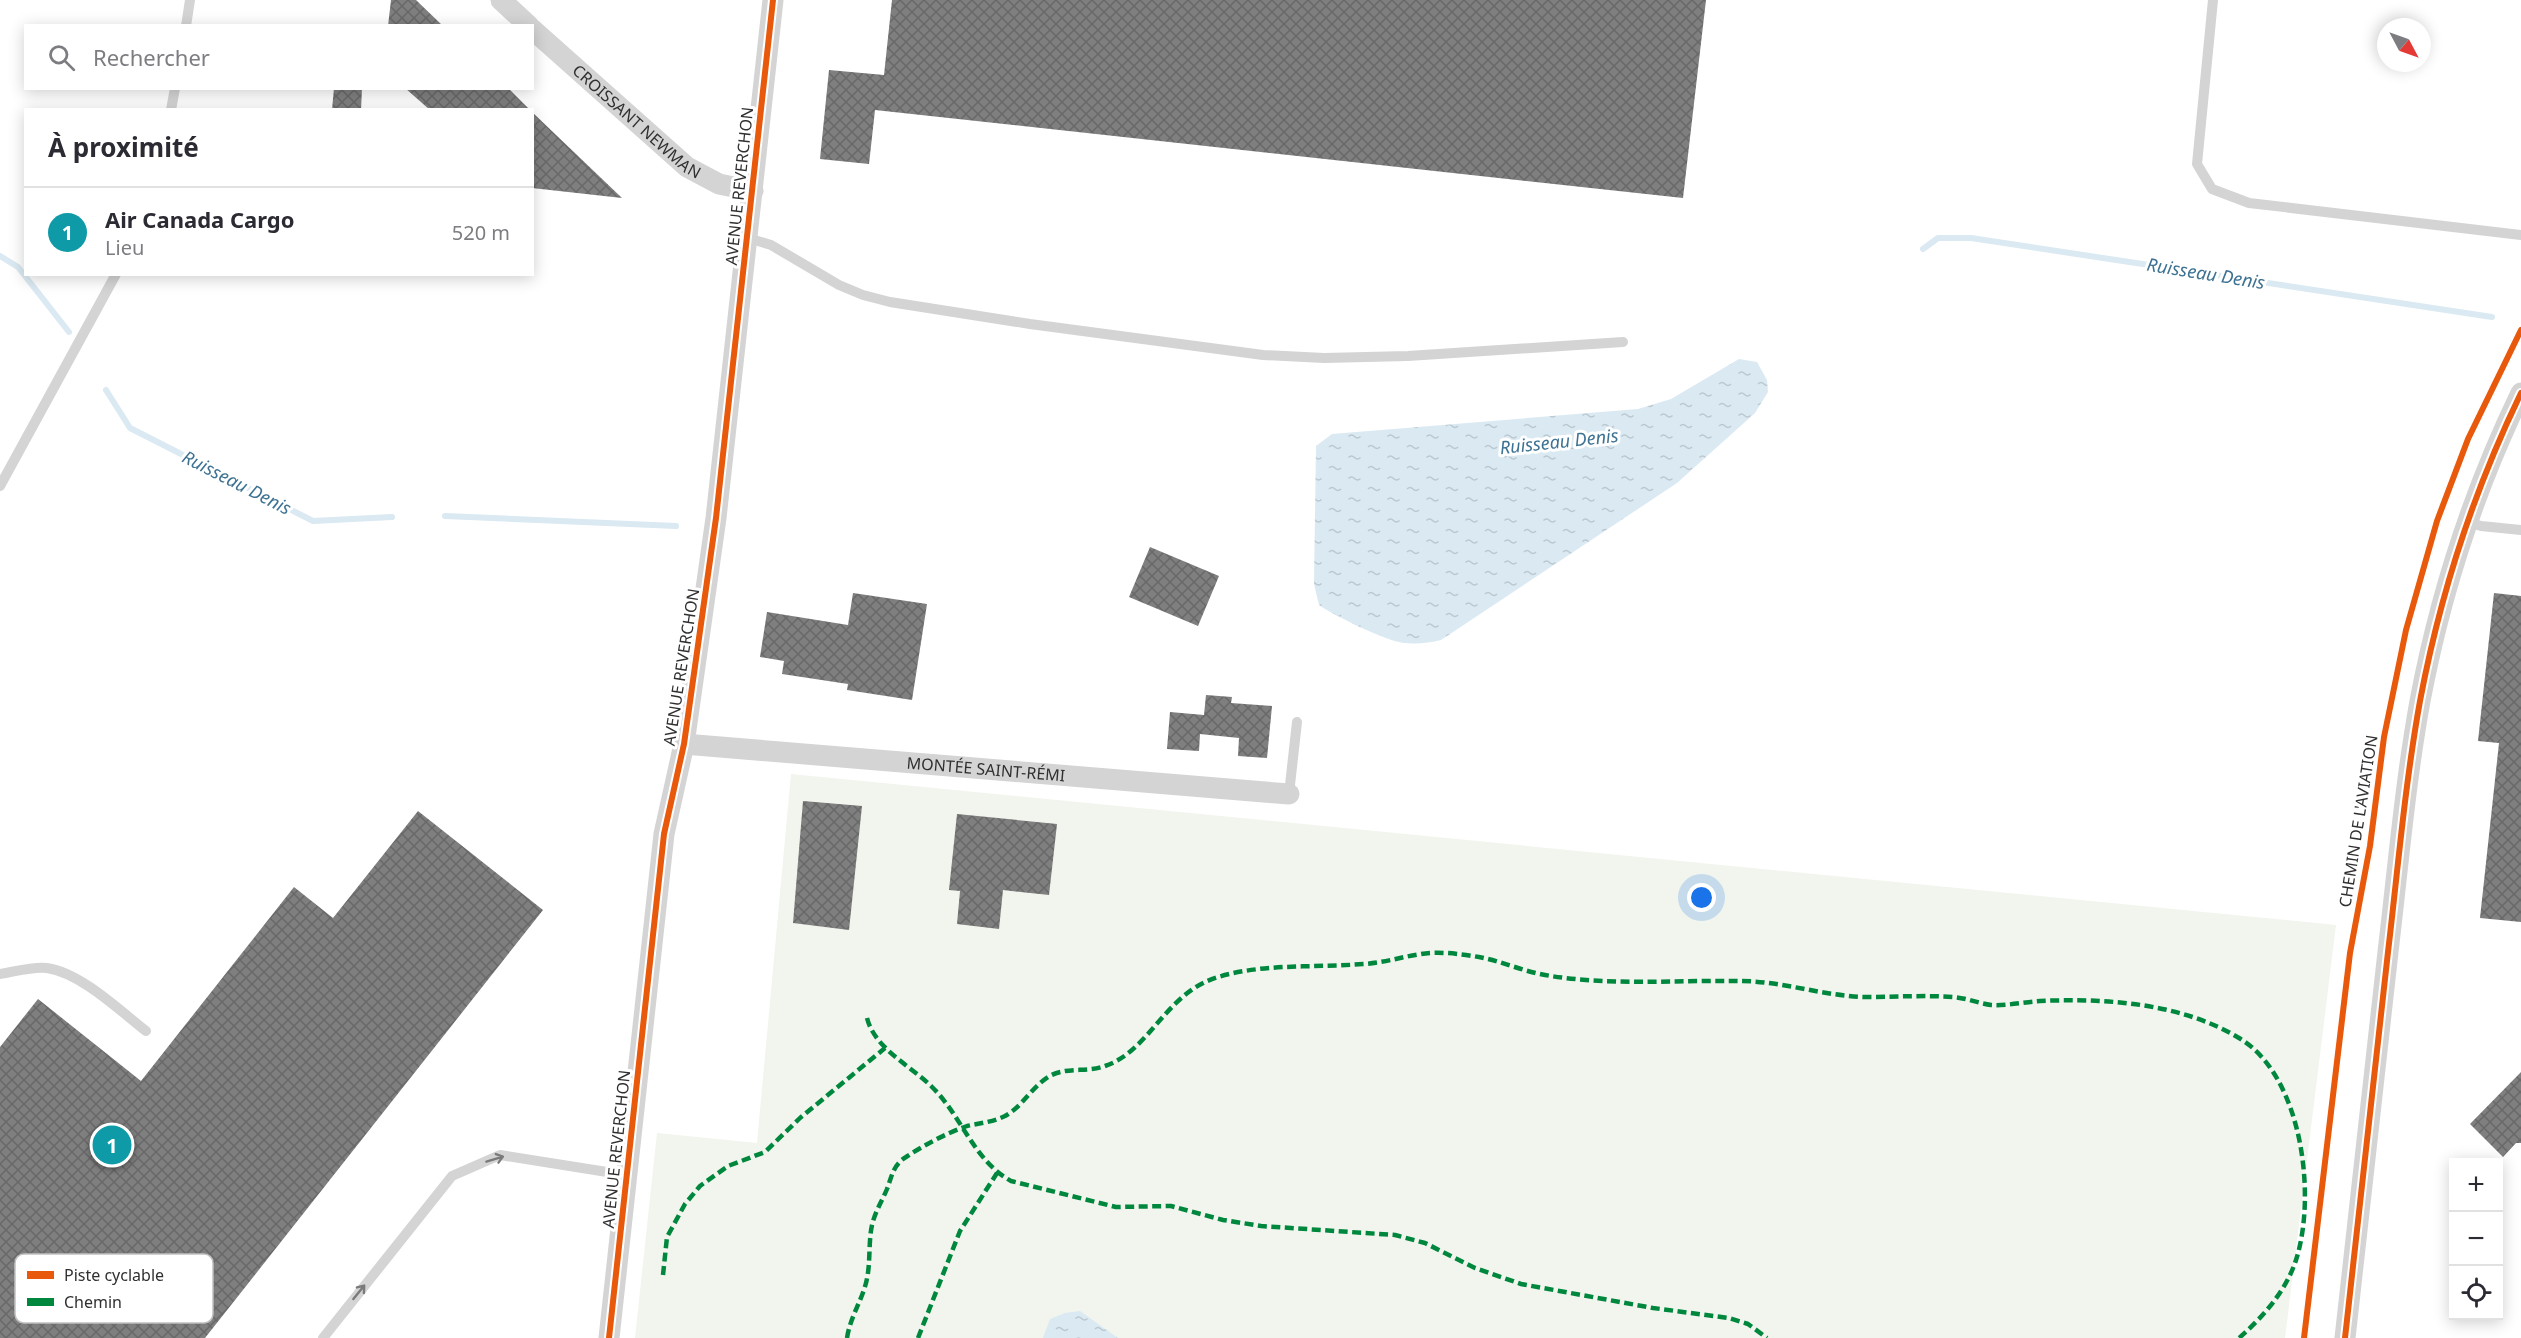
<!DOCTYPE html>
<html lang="fr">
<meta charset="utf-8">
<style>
:root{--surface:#fff;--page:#f7f7f7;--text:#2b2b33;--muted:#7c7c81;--line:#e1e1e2;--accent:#0b8043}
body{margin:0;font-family:"Noto Sans",sans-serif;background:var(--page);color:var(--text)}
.controls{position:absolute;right:18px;bottom:18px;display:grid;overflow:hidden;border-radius:0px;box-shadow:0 3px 15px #0003}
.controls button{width:54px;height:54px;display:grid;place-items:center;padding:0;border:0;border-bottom:2px solid var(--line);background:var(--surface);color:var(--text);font:30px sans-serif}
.compass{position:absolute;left:2377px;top:18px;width:54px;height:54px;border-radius:50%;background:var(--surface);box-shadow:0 3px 15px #0003;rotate:131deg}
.you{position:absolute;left:1702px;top:898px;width:21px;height:21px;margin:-15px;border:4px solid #fff;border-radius:50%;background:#1a73e8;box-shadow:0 0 0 9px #1a73e833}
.badge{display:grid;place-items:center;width:39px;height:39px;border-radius:50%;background:var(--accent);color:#fff;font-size:20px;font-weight:700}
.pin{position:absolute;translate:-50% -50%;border:3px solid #fff;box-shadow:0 2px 6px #0006}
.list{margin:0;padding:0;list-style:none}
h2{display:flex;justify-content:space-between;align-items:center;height:78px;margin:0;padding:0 24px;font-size:26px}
h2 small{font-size:20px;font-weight:400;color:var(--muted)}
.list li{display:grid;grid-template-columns:39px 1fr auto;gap:18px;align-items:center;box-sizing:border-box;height:90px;padding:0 24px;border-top:2px solid var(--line)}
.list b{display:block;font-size:22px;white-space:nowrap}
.list p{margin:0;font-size:20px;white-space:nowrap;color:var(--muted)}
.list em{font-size:20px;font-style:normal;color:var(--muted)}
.icon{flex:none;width:33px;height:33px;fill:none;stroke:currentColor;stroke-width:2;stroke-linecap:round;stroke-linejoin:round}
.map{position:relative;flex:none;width:2521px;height:1338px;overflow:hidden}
.search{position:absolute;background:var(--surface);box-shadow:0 3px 15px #0003;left:24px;top:24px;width:510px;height:66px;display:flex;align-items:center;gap:15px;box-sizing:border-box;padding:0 21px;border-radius:0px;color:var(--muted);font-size:22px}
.panel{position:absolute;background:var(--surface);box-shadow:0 3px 15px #0003;left:24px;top:108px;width:510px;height:168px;border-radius:0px}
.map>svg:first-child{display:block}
</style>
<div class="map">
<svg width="2521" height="1338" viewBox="0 0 2521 1338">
<defs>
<pattern id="water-ripples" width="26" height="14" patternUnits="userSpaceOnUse" patternTransform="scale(1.5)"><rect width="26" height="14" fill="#dae9f2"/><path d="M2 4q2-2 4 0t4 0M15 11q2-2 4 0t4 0" fill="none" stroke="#bbc8d0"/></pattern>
<pattern id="building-cross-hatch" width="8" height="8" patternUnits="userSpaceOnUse" patternTransform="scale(1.5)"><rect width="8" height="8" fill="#7f7f7f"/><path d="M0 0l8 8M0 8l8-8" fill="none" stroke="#686868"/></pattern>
</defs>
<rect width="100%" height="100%" fill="#fff"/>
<!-- green -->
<path fill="#f1f5ed" d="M791 774 2336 925 2285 1338H635L657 1133 757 1143Z"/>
<!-- water -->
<g fill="url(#water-ripples)">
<path d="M1739 359 1757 362 1767 380 1768 392 1755 413 1677 483 1441 640C1429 643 1418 644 1404 643 1386 641 1335 616 1319 605L1314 584 1316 446 1332 434 1638 409 1671 399Z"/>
<path d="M1080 1311 1118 1338H1043L1050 1319 1065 1313Z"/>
</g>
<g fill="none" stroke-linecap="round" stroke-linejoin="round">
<!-- stream -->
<g stroke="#dae9f2" stroke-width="6">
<path d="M1923 249 1938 238H1971L2492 317"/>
<path d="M0 256 18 267 69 332"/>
<path d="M106 390 130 428 313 521 392 517"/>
<path d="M445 516 676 526"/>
</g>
</g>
<!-- building -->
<g fill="url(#building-cross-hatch)">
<path d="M391 0H416L443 26H388Z"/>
<path d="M892 0H1706L1683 198 875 110 869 164 820 159 829 70 884 75Z"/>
<path d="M334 88H362L361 110H332Z"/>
<path d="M405 88H508L530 110H430Z"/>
<path d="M532 112 622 198 532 188Z"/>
<path d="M1150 547 1219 576 1198 626 1129 597Z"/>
<path d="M853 593 927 604 912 700 847 690 848 684 782 674 784 661 760 657 767 612 848 625Z"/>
<path d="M2494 593 2521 596V922L2480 918 2499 743 2478 741Z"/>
<path d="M1206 695 1232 697 1231 703 1272 706 1267 758 1238 756 1239 738 1200 734 1199 751 1167 749 1170 712 1204 715Z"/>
<path d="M803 801 862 806 849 930 793 923Z"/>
<path d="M418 811 543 910 205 1338H0V1047L38 999 141 1081 294 887 333 918Z"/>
<path d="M957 814 1057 824 1049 895 1003 890 999 929 957 924 960 891 949 890Z"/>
<path d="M2521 1072V1143H2516L2503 1157 2470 1124Z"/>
</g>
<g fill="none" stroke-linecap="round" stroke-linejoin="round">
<!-- service -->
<g stroke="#d4d4d4" stroke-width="10">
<path d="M2213 0 2197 164 2212 189 2249 203 2521 235"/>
<path d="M186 26 190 0"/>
<path d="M171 110 175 88"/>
<path d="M748 238 771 245 839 285 863 295 890 302 1030 324 1263 355 1324 358 1408 356 1623 342"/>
<path d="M0 486 116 274"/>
<path d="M2468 522 2481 526 2521 530"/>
<path d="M1289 794 1297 722"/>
<path d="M0 974C14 972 33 966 47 968 81 973 119 1010 146 1031"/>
<path d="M323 1338 452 1176 500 1155 626 1175"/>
</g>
<!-- minor -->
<g stroke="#d4d4d4" stroke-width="21">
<path d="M501 0 529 26"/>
<path id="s1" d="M532 29 687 167 719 184 753 191"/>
<path id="s2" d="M684 744 1289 794"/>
<path d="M609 1338 664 834 684 744 716 518 773 0"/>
<path d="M2345 1338C2360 1209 2373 1081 2388 952 2398 868 2405 784 2420 701 2440 595 2474 490 2521 393"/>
</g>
<!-- quiet -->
<g stroke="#00873e" stroke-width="4.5" stroke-dasharray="9 4.5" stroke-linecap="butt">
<path d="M867 1018C875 1049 910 1065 932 1087 961 1115 974 1161 1011 1181L1116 1207 1171 1206 1223 1220 1261 1226 1395 1235 1425 1243 1475 1268 1521 1284 1653 1308 1729 1318 1748 1324 1767 1338"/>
<path d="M663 1275 667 1237 685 1204 700 1186 728 1166 765 1152 800 1118 885 1048"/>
<path d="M847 1338C850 1318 861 1302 866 1283 871 1264 868 1244 872 1225 875 1212 882 1201 887 1189 892 1176 893 1165 906 1157 924 1145 947 1133 967 1126 980 1123 993 1122 1005 1116 1023 1106 1031 1088 1048 1077 1066 1066 1086 1073 1105 1066 1150 1051 1165 993 1218 977 1265 963 1315 968 1363 964 1383 963 1401 957 1421 954 1439 951 1461 954 1479 957 1501 961 1522 971 1545 975 1607 986 1677 980 1740 981 1782 981 1823 996 1865 997 1895 997 1924 995 1953 997 1966 998 1978 1003 1991 1005 2007 1006 2024 1002 2040 1001 2106 998 2181 1003 2239 1038 2302 1075 2317 1195 2296 1260 2286 1291 2263 1317 2239 1338"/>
<path d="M918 1338 960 1231 997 1173"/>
</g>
<!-- cycleway casing -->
<g stroke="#fff" stroke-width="10">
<g id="cycleway">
<path d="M609 1338 664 834 684 744 716 518 773 0"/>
<path d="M2304 1338 2350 953 2370 846 2384 737 2406 630 2437 521 2468 439 2521 330"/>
<path d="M2345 1338C2360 1209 2373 1081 2388 952 2398 868 2405 784 2420 701 2440 595 2474 490 2521 393"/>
</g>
</g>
<!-- cycleway -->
<use href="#cycleway" stroke="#e8590c" stroke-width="6"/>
</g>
<!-- one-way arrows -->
<defs><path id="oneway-shaft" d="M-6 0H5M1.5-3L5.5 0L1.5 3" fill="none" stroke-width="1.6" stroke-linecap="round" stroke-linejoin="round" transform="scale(1.5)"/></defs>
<g stroke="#7a7a7a">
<use href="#oneway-shaft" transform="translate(495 1159) rotate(-17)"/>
<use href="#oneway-shaft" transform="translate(359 1292) rotate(-51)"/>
</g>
<g text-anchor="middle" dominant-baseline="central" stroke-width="6" stroke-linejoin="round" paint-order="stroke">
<!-- street labels -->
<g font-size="16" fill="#303030" stroke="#fff">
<text stroke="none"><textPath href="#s1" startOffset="140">CROISSANT NEWMAN</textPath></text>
<text transform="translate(739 186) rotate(-84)">AVENUE REVERCHON</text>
<text transform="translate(681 667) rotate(-81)">AVENUE REVERCHON</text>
<text stroke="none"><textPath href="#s2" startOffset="303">MONTÉE SAINT-RÉMI</textPath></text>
<text transform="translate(2358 821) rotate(-81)">CHEMIN DE L'AVIATION</text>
<text transform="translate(616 1149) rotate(-84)">AVENUE REVERCHON</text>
</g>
<!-- water labels -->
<g font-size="18" font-style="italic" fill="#3d7292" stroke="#fff">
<text transform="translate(2206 273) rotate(9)">Ruisseau Denis</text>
<text transform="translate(1559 441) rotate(-6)">Ruisseau Denis</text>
<text transform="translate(237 482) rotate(27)">Ruisseau Denis</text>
</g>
</g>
<!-- legend -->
<rect x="15" y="1254" width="198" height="69" rx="9" fill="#fff" stroke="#c1c1c1" stroke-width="1.5"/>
<rect x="27" y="1271" width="27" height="8" fill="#e8590c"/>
<rect x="27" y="1298" width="27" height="8" fill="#00873e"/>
<g font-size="16" fill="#303030">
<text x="64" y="1281">Piste cyclable</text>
<text x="64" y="1308">Chemin</text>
</g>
</svg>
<div class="controls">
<button>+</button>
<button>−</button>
<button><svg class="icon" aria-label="locate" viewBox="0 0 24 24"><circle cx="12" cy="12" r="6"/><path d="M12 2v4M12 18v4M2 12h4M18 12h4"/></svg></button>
</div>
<svg class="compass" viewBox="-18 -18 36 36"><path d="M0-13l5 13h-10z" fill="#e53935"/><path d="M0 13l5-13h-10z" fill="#7c7c81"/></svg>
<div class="you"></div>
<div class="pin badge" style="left:112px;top:1145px;background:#0f9aa8">1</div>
<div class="search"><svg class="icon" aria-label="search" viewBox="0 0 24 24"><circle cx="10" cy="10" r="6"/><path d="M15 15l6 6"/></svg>Rechercher</div>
<section class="panel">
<h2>À proximité<small></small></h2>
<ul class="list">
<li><span class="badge" style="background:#0f9aa8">1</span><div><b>Air Canada Cargo</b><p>Lieu</p></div><em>520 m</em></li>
</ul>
</section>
</div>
